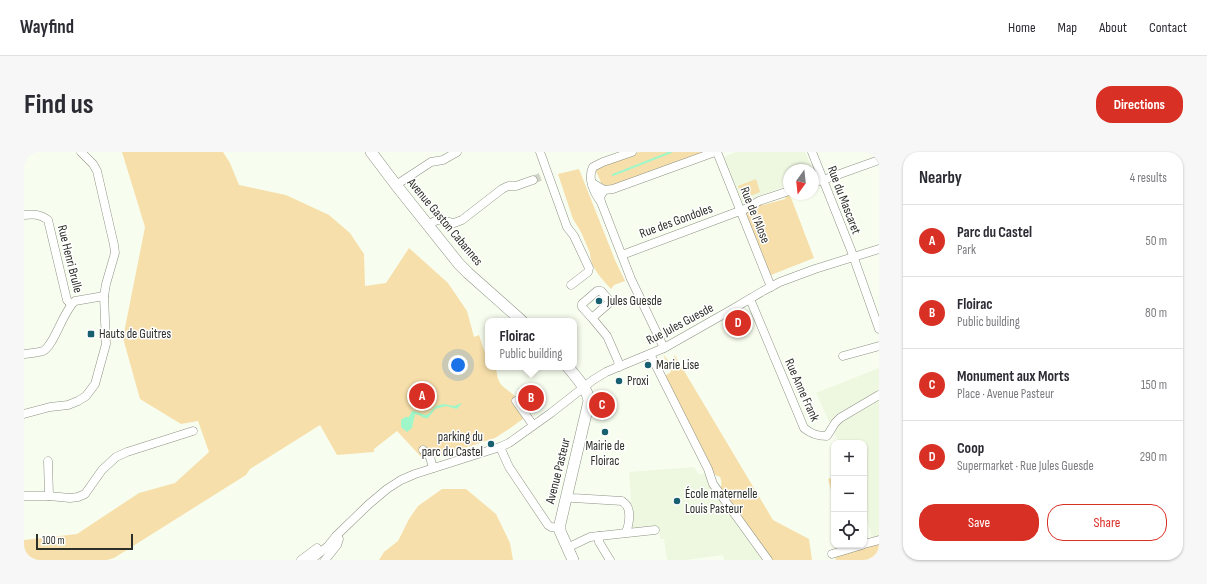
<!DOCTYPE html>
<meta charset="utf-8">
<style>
:root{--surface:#fff;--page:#f7f7f7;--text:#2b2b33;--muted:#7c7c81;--line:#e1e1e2;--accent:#d93025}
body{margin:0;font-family:"Sofia Sans Condensed",sans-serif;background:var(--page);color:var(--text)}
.controls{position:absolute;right:12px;bottom:12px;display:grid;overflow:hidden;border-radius:8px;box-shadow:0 1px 3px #0004}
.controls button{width:36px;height:36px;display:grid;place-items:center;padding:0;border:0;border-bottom:1px solid var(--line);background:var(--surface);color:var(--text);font:20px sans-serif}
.compass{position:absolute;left:759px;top:12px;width:36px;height:36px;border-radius:50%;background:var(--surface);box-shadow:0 1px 3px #0004;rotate:195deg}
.scale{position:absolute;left:12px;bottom:10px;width:97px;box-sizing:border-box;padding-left:4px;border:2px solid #2d2f29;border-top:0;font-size:11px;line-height:14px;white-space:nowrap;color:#2d2f29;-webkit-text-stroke:3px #fff;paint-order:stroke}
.you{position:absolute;left:434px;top:213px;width:14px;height:14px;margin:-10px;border:3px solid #fff;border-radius:50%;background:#1a73e8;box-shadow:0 0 0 6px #1a73e833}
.badge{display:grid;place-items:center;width:26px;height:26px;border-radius:50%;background:var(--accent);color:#fff;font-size:13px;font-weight:700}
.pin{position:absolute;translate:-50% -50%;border:2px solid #fff;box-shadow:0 1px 4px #0006}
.popup{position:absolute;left:461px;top:166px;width:92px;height:52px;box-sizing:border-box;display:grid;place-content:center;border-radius:8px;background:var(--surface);filter:drop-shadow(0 1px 3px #0005);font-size:13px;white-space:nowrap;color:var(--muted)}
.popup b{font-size:15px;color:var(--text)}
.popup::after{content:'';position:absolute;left:50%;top:100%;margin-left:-8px;border:8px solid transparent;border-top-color:var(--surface)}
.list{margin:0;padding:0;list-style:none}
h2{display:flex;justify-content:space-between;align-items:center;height:52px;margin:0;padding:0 16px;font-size:17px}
h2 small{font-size:13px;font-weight:400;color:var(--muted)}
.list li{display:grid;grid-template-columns:26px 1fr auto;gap:12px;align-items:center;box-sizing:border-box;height:72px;padding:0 16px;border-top:1px solid var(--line)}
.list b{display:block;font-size:15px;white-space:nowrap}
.list p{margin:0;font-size:13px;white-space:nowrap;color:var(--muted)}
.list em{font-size:13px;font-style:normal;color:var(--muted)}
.actions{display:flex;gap:8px;padding:12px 16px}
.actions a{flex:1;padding:9px 0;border:1px solid var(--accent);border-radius:16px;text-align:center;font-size:14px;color:var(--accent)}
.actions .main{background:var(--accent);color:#fff}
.icon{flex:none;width:22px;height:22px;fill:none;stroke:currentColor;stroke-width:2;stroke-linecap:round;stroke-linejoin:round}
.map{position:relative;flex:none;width:855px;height:408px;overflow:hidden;border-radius:16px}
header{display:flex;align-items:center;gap:24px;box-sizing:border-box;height:56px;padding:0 20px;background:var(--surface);border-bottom:1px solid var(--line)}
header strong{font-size:19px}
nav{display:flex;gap:22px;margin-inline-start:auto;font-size:14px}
.intro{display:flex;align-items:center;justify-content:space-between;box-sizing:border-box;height:96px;padding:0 24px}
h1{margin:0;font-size:28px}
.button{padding:10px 18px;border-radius:16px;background:var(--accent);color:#fff;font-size:14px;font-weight:700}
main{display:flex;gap:24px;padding:0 24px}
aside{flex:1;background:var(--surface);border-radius:16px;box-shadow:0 1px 3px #0004}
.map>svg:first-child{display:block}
</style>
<header>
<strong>Wayfind</strong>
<nav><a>Home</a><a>Map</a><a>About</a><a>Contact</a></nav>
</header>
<div class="intro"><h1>Find us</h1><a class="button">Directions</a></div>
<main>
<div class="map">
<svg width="855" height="408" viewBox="0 0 855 408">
<rect width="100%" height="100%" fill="#f8feef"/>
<!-- built -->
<g fill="#eef7e0">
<path d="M712 0H781L789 18H765V33L718 50 699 5Z"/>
<path d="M855 216V384L848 386 840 356V291H815L792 241Z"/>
<path d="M670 315 675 323 680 321 722 384 740 408H700L699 403 662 408H643L640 387H636L635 376 609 378 605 320Z"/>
</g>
<!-- green -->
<g fill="#f6dfaa">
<path d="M98 0H199L206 11 215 33 262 43 305 63 326 81 340 102 341 134 362 131 385 96 424 131 443 159 450 185 455 183 461 201 464 200V215H472C474 237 480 233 493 246 498 250 500 258 503 264L485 277 471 286 416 304 399 307 373 279 350 297V300L313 303 296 273 226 317 222 323 90 406 83 408H0V388L53 382 115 341 151 331 185 300 174 269 157 272 116 247 99 186 121 75Z"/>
<path d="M615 0H684L597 32 579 35 571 17 575 14Z"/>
<path d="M555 17 591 108 601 129 590 133 587 137C578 127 566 115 566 101L557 80 549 67 534 22Z"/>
<path d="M732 27 736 40 719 47 714 34Z"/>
<path d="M766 43 790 106 747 123 721 60 736 52 739 53 761 47 762 44Z"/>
<path d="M639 202 646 211 651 208 650 202 749 368 785 387 788 408H746L695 339C698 334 698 330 696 325L687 321 639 225 647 220Z"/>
<path d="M810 325V349L804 327Z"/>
<path d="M418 337H442L472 362 486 391 489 408H355L360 400 374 389 385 367 394 354Z"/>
<path d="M855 391V408H812L811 404Z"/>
</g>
<!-- water -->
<path fill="#9ff7c9" d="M438 251 433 257 422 254 411 257 404 266C398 267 396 262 391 262L388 276 383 280 377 275V268L381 265H385L388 259H390L401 263 404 262 412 254 420 252 430 254Z"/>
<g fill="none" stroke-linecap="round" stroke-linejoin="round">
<!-- stream -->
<path stroke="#9ff7c9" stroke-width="2" d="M589 23 647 0"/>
<!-- minor-tunnel -->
<path stroke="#cfd5c7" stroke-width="8" stroke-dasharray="8 4" stroke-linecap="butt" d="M509 28 521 23"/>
<!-- minor casing -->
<g stroke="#8d9285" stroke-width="9">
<g id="minor">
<path d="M516 0 543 75 550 84 565 116 564 120 547 133"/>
<path d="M693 0 747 135"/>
<path d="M788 0 827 98 855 177"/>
<path d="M789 30 799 28 855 8"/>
<path d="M568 31 580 38 589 37 691 0"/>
<path d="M372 33 407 10 419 8 433 0"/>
<path d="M580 38 576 45 577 50 607 127 640 196"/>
<path d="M577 50C570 41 563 26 569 15L579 10 608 0"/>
<path d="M0 63C9 62 16 62 24 68L43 148 47 152"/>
<path d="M404 73 411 69 414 68 430 71 438 68 478 37 484 34H492L509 28"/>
<path d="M598 103 721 57 735 49 765 39"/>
<path d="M726 147 780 276C787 282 793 284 803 284L811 271 816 266 855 243"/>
<path d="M568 166 558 155V152L573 139H577L585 148 584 152 568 166 583 184 594 209 595 215"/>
<path d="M0 202C6 201 13 201 19 199 30 194 39 159 51 149L80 144"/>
<path d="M626 202 684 317 689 332 744 408"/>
<path d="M819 204 855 194"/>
<path d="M492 249 509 273"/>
<path d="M0 262 26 255 44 253 54 249 62 244 71 232 82 192 80 144 82 132 91 101 90 93 73 19 69 12 57 0"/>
<path d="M476 295 485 315 524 373 527 375 535 376"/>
<path d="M399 298 406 305 409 316"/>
<path d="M24 309 25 344"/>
<path d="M0 344H25L46 346 54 345 61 342 78 318 92 305 103 300 169 279"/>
<path d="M542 345 549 346 598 349C600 351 602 352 603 354 607 360 605 376 601 381"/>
<path d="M575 384V390L586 408"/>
<path d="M840 392 855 388"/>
<path d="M543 396 566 385 631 378"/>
<path d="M808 402 838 393"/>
<path d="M277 408 293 396"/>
<path d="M287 408 304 394 312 384 344 353 363 337 377 328 391 322 476 295 485 291 527 261 569 228 582 220 640 196 707 158 739 139 756 130 791 117 855 97"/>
<path d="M301 408 313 393 315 387 312 384"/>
</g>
</g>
<!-- major casing -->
<g stroke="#8d9285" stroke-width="12">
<g id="major">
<path d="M347 0 372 33 435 112 444 121 498 169"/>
<path d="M544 215C551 224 564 237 565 249L536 372V379L549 408"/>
</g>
</g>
<!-- minor -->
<use href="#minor" stroke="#fff" stroke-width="8"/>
<!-- major -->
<use href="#major" stroke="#fff" stroke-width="11"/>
</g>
<!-- markers -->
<g fill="#186070" stroke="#fff" stroke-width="1.5">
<circle cx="575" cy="149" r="4"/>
<rect x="63" y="178" width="8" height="8" rx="2"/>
<circle cx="624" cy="213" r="4"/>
<circle cx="595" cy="229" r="4"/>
<circle cx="581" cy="280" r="4"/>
<circle cx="467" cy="292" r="4"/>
<circle cx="653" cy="349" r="4"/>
</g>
<g text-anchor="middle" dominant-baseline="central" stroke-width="3" stroke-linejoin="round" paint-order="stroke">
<!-- street labels -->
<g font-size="13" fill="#2d2f29" stroke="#fff">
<text transform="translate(820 48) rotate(69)">Rue du Mascaret</text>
<text transform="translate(731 63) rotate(68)">Rue de l'Alose</text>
<text transform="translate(652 69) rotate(-20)">Rue des Gondoles</text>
<text transform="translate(421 70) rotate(50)">Avenue Gaston Cabannes</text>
<text transform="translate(46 107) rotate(76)">Rue Henri Brulle</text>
<text transform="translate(656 172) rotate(-28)">Rue Jules Guesde</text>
<text transform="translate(778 238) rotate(66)">Rue Anne Frank</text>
<text transform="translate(534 319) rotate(-76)">Avenue Pasteur</text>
</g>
<!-- poi labels -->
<g font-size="13" fill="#2d2f29" stroke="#fff" text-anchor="start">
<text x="583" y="149">Jules Guesde</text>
<text x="75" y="182">Hauts de Guitres</text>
<text x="632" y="213">Marie Lise</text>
<text x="603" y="229">Proxi</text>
<text x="459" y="285" text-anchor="end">parking du<tspan x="459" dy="15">parc du Castel</tspan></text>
<text x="581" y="294" text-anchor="middle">Mairie de<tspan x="581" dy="15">Floirac</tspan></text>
<text x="661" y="342">École maternelle<tspan x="661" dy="15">Louis Pasteur</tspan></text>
</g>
</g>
</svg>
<div class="controls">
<button>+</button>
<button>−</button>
<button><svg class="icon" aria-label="locate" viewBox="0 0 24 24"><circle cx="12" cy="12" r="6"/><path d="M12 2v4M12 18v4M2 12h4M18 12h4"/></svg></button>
</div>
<svg class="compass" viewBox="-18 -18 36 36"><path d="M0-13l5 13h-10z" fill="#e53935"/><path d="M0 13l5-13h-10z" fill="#7c7c81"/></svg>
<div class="scale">100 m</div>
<div class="you"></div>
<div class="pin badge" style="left:398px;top:244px">A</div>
<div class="pin badge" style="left:507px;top:246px">B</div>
<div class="popup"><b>Floirac</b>Public building</div>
<div class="pin badge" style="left:578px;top:253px">C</div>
<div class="pin badge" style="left:714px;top:171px">D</div>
</div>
<aside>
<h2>Nearby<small>4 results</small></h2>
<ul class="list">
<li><span class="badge">A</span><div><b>Parc du Castel</b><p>Park</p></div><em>50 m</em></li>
<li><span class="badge">B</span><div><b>Floirac</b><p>Public building</p></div><em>80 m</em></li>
<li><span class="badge">C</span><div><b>Monument aux Morts</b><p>Place · Avenue Pasteur</p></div><em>150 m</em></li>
<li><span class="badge">D</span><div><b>Coop</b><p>Supermarket · Rue Jules Guesde</p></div><em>290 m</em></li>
</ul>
<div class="actions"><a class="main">Save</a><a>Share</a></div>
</aside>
</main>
